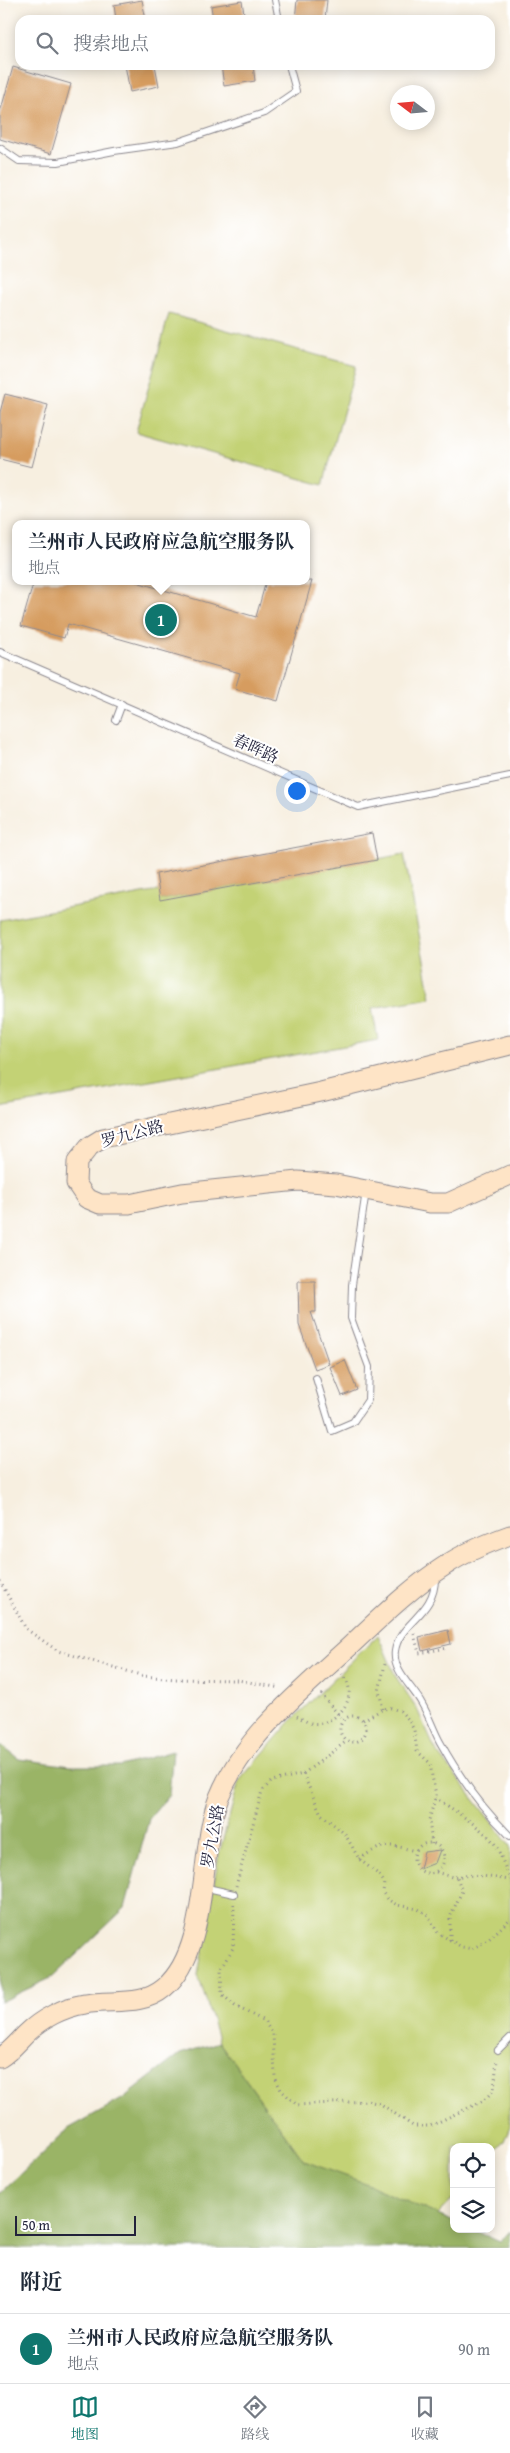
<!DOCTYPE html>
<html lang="zh">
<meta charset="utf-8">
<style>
:root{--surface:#fff;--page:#f2f2f3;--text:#1f2937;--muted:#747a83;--line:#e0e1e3;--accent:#0f766e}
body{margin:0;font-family:"Gentium Book Plus","Noto Serif SC",serif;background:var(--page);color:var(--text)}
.controls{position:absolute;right:15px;bottom:15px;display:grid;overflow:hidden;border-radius:10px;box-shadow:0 2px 12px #0003}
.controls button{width:45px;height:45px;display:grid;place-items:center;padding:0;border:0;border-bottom:1px solid var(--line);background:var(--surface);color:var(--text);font:25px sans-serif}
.compass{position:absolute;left:390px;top:85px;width:45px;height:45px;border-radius:50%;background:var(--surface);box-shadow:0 2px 12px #0003;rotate:286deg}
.scale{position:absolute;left:15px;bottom:12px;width:121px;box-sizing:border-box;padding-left:5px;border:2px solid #22223b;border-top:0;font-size:14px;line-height:18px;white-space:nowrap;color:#22223b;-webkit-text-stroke:4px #fff;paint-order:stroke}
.you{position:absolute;left:296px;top:790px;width:18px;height:18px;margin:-12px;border:4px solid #fff;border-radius:50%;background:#1a73e8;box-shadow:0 0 0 8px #1a73e833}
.badge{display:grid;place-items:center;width:32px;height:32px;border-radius:50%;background:var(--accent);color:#fff;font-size:16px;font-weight:700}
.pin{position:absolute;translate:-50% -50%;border:2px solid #fff;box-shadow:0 1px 5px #0006}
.popup{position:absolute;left:12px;top:520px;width:298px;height:65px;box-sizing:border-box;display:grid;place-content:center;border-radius:10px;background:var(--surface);filter:drop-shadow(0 1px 4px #0005);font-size:16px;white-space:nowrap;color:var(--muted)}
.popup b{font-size:19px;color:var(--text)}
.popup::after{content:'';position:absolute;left:50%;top:100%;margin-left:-10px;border:10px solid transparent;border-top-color:var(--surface)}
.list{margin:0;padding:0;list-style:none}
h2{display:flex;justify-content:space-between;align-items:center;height:65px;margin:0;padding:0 20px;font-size:21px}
h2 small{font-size:16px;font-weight:400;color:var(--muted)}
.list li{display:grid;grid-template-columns:32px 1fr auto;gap:15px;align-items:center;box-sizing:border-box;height:70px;padding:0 20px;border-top:1px solid var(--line)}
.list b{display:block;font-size:19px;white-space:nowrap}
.list p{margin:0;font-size:16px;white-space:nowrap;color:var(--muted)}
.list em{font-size:16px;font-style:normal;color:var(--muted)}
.icon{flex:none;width:28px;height:28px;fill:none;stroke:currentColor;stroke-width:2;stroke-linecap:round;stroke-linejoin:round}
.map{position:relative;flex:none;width:510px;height:2248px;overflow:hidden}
.search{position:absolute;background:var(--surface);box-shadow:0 2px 12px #0003;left:15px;right:15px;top:15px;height:55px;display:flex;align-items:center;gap:12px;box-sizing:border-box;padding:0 18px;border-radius:15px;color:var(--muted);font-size:19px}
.sheet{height:135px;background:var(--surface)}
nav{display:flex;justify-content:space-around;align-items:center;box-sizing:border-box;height:70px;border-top:1px solid var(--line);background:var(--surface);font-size:14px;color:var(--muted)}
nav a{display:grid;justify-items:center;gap:2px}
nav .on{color:var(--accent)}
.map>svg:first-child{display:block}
</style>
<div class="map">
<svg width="510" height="2248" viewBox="0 0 510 2248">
<rect width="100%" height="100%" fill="#fff"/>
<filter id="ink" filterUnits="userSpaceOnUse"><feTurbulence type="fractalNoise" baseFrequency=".02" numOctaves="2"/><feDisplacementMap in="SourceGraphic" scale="10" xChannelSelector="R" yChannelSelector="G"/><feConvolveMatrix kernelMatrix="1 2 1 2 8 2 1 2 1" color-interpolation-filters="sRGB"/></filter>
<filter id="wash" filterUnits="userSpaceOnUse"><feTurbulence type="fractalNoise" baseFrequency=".0096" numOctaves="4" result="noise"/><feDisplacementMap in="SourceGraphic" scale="20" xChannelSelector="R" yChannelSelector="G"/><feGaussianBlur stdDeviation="1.12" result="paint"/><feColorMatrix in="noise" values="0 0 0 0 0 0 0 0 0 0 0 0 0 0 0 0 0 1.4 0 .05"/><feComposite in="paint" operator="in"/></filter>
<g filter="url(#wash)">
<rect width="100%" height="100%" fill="#f7efe0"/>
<!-- green -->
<g fill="#c3d274" stroke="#727a58">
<path d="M169 314 356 366 323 485 136 432Z"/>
<path d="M404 854 431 998 372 1008 378 1040 0 1108V920L159 891 161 900Z"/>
<path d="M378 1635 396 1677 416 1707 435 1749 510 1846V2126L504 2141 491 2156V2147H454V2198L438 2215 304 2161 219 2042 198 1975 219 1854 239 1781 290 1722Z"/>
</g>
<!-- forest -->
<g fill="#9ab466" stroke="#5e6b50">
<path d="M0 1745 19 1759 71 1766H120L173 1751 169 1795 149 1819 125 1908 53 1977 0 2002Z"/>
<path d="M219 2042 304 2161 362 2182 454 2222V2229H471L500 2242 510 2231V2248H0V2193L68 2129 122 2099 180 2054Z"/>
</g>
<g id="blocks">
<!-- building -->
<g fill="#d69c5f">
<path d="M142 0 146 20H116L114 5Z"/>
<path d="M297 0H327L325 20H295Z"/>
<path d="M242 1 245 20H213L211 6Z"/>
<path d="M125 65H155L159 86 130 92Z"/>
<path d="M221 65H253L255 81 224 86Z"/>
<path d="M13 67 71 84 51 154 0 139V113Z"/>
<path d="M5 394 48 405 32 467 0 459V412Z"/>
<path d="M34 581H133L256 617 266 581H312L278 701 235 689 240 673 68 624 64 638 21 626Z"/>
<path d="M372 833 377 860 160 900 156 874Z"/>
<path d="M298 1281H315L316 1312H311L329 1364 315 1369 299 1325Z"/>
<path d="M345 1360 357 1390 342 1396 330 1367Z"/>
<path d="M448 1630 451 1644 422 1651 419 1637Z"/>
<path d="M440 1850 435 1863 420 1869 424 1852Z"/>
</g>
</g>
</g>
<g filter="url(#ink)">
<use href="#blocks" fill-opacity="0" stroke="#8c888e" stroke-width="1"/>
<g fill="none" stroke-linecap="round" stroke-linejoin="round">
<!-- lane casing -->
<g stroke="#8c888e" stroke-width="8">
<g id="lane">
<path d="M275 0 279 20"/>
<path d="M0 148 19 161 58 162 114 151 178 142 264 113 296 91 289 65"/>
<path d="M0 652 358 807 510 776"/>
<path d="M116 720 122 704"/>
<path d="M316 1378 332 1431 353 1422 368 1400 369 1367 351 1318 352 1285 366 1191"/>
<path d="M435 1577C436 1614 399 1622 395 1651 392 1671 414 1688 422 1704 429 1716 433 1729 440 1742 458 1775 483 1809 510 1836"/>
<path d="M203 1887 234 1894"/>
<path d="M498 2050 510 2038"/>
</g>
</g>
<!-- secondary casing -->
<g stroke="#8c888e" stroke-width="21">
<g id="secondary">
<path d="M510 1045 321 1092 103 1138 90 1146 77 1162 76 1183 86 1198 100 1204H129L182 1193 298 1181 336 1184 430 1203H448L510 1175"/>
<path d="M0 2058C11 2051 17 2043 26 2034 41 2019 64 2007 85 2004 113 1999 141 2007 164 1988 211 1948 198 1850 219 1797 244 1736 302 1690 350 1646 380 1618 410 1588 446 1565 465 1552 488 1543 510 1535"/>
</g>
</g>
<!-- path -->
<g stroke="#8c888e" stroke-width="3" stroke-dasharray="1 4" stroke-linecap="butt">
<path d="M0 1581 26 1629 58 1651 144 1676 175 1679 238 1680 280 1688"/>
<path d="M414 1634 419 1653 448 1648"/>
<path d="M321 1694 343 1720"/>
<path d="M383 1709 379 1691 385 1664"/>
<circle cx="353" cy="1729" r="13"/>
<path d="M297 1716C301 1718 306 1722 311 1723 331 1727 355 1705 348 1684 347 1681 344 1677 342 1674"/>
<path d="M363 1720 383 1709 391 1708 400 1711 408 1719 414 1730 417 1751 430 1763 432 1776 436 1795 429 1820 432 1844"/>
<path d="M303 1774 321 1814 345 1834 359 1859 379 1875 384 1882 383 1893 387 1899 397 1905 418 1909 427 1914 438 1933 462 1947 472 1949 488 1940 510 1919"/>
<path d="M435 1798C449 1806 486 1831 494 1843 501 1853 504 1867 510 1878"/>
<circle cx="429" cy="1858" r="15"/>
<path d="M359 1859C383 1844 387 1843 415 1851"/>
<path d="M436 1872 452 1877 475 1875 510 1880"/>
<path d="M236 1886 262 1791 272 1781 303 1774 347 1741"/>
<path d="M234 1904 233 1948 221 1969 222 1994 235 2006 264 2021 273 2034 275 2077 281 2090 297 2105 367 2101 381 2104 413 2126H430L483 2101 494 2090 497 2060"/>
<path d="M450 1940V1917L462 1891 457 1877"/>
</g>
<!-- lane -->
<use href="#lane" stroke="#fff" stroke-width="6"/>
<!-- secondary -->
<use href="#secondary" stroke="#fee4c6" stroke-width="19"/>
</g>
</g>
<g text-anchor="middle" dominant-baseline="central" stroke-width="4" stroke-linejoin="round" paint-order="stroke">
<!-- street labels -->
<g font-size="16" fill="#22223b" stroke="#fff">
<text transform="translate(256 748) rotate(24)">春晖路</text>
<text transform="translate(132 1133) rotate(-15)">罗九公路</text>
<text transform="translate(212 1836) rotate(-80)">罗九公路</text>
</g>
</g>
</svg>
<div class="controls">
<button><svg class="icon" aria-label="locate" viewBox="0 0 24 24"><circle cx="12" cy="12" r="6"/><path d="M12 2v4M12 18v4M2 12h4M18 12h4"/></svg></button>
<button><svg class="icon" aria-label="layers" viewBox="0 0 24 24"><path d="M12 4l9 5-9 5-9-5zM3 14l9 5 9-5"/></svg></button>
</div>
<svg class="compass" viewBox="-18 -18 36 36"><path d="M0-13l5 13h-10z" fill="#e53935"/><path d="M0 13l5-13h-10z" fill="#747a83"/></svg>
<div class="scale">50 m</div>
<div class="you"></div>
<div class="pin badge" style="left:161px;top:620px">1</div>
<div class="popup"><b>兰州市人民政府应急航空服务队</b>地点</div>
<div class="search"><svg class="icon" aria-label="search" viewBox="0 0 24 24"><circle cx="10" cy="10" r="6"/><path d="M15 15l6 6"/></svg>搜索地点</div>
</div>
<section class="sheet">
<h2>附近<small></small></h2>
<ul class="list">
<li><span class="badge">1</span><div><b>兰州市人民政府应急航空服务队</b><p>地点</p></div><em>90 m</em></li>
</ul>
</section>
<nav>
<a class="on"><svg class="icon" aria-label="map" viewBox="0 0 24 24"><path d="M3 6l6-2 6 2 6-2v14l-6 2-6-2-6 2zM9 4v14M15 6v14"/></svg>地图</a>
<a><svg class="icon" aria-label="directions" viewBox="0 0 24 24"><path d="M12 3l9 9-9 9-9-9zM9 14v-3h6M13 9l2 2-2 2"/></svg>路线</a>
<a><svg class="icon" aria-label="saved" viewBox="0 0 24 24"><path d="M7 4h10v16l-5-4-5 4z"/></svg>收藏</a>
</nav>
